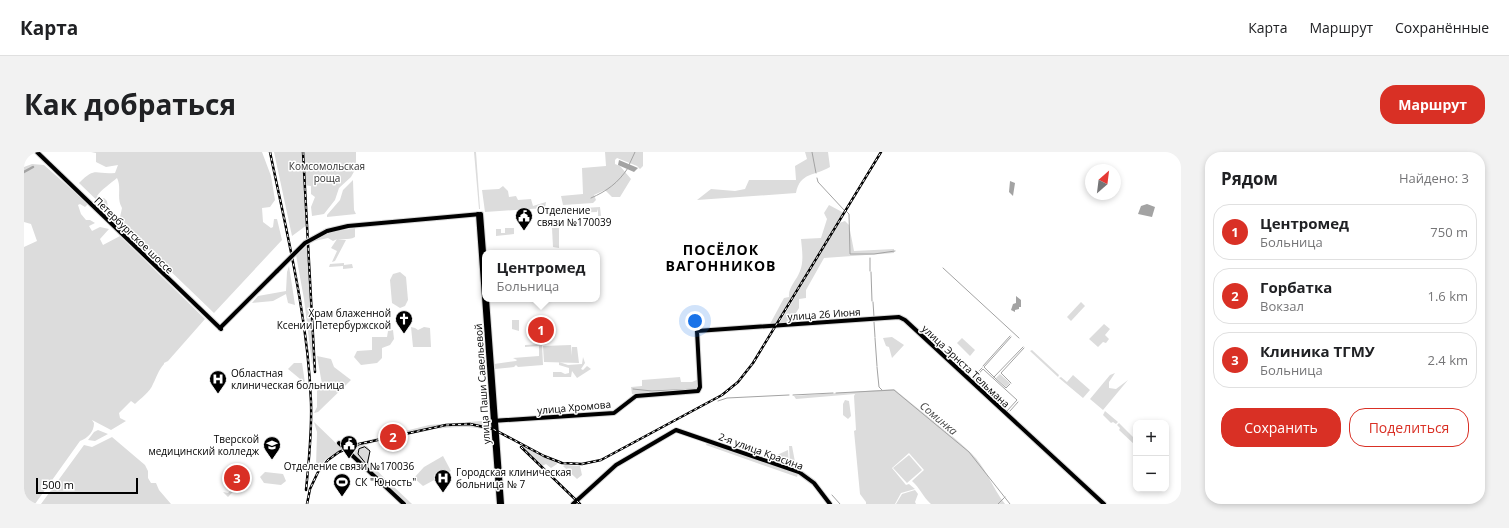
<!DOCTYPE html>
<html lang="ru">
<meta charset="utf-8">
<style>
:root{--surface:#fff;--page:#f2f2f2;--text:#202124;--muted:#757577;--line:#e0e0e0;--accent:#d93025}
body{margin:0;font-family:"Open Sans",sans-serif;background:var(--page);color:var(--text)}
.controls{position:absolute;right:12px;bottom:12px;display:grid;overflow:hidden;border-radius:8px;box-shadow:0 2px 6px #0003}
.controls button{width:36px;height:36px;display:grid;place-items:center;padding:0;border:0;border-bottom:1px solid var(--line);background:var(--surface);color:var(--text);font:20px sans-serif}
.compass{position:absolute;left:1061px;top:12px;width:36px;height:36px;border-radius:50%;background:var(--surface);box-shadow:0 2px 6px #0003;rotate:28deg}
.scale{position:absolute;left:12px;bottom:10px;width:102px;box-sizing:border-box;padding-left:4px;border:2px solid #000;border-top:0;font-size:11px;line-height:14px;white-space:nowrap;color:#000;-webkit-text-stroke:3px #fff;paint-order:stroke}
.you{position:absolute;left:671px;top:169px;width:14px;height:14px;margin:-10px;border:3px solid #fff;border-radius:50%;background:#1a73e8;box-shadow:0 0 0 6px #1a73e833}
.badge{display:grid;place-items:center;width:26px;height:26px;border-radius:50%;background:var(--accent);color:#fff;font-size:13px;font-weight:700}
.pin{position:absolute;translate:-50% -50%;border:2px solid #fff;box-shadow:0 1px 4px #0006}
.popup{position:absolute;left:458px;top:98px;width:118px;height:52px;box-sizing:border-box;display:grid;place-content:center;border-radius:8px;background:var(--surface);filter:drop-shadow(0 1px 3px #0005);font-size:13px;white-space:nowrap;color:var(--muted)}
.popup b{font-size:15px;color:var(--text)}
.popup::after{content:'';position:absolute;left:50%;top:100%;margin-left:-8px;border:8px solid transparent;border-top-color:var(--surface)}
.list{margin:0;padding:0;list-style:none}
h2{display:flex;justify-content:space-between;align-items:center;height:52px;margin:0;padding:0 16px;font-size:17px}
h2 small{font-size:13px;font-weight:400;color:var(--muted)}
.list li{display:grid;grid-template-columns:26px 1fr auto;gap:12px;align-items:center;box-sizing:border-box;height:56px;margin:0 8px 8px;padding:0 8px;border:1px solid var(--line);border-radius:16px}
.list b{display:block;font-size:15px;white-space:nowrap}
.list p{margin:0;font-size:13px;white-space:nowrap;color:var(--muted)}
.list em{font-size:13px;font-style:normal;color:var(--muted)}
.actions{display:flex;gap:8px;padding:12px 16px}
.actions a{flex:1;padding:9px 0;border:1px solid var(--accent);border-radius:16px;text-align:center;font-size:14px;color:var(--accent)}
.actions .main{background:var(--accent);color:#fff}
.map{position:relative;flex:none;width:1157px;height:352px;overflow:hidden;border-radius:16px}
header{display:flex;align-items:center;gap:24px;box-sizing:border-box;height:56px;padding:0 20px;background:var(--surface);border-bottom:1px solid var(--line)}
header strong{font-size:19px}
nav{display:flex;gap:22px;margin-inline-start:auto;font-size:14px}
.intro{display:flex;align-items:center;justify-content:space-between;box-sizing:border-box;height:96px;padding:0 24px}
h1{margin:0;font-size:28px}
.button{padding:10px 18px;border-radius:16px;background:var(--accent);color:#fff;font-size:14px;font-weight:700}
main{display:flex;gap:24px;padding:0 24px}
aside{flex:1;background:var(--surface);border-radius:16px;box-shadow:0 2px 6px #0003}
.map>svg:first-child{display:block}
</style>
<header>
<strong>Карта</strong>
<nav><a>Карта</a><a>Маршрут</a><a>Сохранённые</a></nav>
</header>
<div class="intro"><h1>Как добраться</h1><a class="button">Маршрут</a></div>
<main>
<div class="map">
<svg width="1157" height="352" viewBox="0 0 1157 352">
<rect width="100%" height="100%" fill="#fff"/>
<!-- green -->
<g fill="#dcdcdc" fill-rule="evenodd">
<path d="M67 0H238L247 24 251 48 246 55 238 56 239 70 247 76 249 75 250 67H253L258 88 190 161 55 31C72 14 71 23 91 21L94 13 82 15 72 10V1ZM93 26C98 36 92 46 98 56L96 65 91 66 85 60 87 57 84 56 83 49 80 46 78 47 73 44C78 37 86 32 93 26Z"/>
<path d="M250 0H332V16L327 25 315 36 311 48 300 62 288 64 287 55 291 45 287 42V34L280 33 283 73 268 84Z"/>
<path d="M450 0H452L456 57H455Z"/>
<path d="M581 0H619V14L616 17 613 14 593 6 591 8V12L596 14 607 27 596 45H588L581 38 570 43 572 48 569 51 539 53 537 44 559 42 558 16 582 14Z"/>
<path d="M781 0H804L806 15C791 24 776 20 772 41L673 48 687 37 711 39 721 37 725 28H772L771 14 783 7Z"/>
<path d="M8 12 20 13 64 52 61 55 56 52 54 53 57 62 62 68H66L71 71 65 74 68 79 76 75 85 77 76 87 79 93 96 84 181 167 144 209 140 211V212C134 219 133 224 129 232 126 240 117 246 111 252L107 249 95 261 96 266 102 269 87 278 68 268 70 271C70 280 64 286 56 289L11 352H0V95L13 89 7 72 0 70V15Z"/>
<path d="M329 28 330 58 332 62 303 65V63L316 48 319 38Z"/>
<path d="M479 34 484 39 485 45 492 44 494 48 507 47 509 54 522 50 521 56 461 60 458 38 475 37Z"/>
<path d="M805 53 820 61 752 172H746L760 146 765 145C764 135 773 128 776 119 780 109 778 98 777 87L797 86 803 67 800 61Z"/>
<path d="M576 55 577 64H574V57L573 60 542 61 543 57Z"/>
<path d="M821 69 825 73 830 99 870 97V101L800 106 782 138V146L775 147V156L765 172H755L815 71Z"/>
<path d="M331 76V85C324 89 316 85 309 89L304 86 290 89 303 81Z"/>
<path d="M481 76H490V82L472 84V77H477V81H481Z"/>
<path d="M528 76H535V96L529 95Z"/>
<path d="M313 87 322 88 311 109 308 110 313 99 307 96Z"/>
<path d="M284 93 289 211 288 212 280 147 272 103Z"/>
<path d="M320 111V113L328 112 329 116 319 117V114L305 115 306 112Z"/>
<path d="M265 114 271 153 264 151 262 142 249 149 228 151 234 144 262 139 263 120Z"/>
<path d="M376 120 382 125 384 148 381 154 376 156 368 151 366 128 369 122Z"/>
<path d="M1057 150 1061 154 1047 169 1043 165Z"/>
<path d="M488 168H495V179L488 177Z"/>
<path d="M1080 172 1086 177 1081 183 1085 187 1082 191 1079 190 1074 195 1065 187Z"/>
<path d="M387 175 391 176 394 178 400 175 406 176 407 195H389Z"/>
<path d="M369 178 370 187 366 193 358 196V206L353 211 337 213 330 205 333 199 348 198V185H363L364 179Z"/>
<path d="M868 185 880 193 868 206 865 195 862 194 859 186Z"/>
<path d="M938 186 951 198 946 204 933 191Z"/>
<path d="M518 192 519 213 494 215 492 213 490 215 471 217 470 212 492 209 493 208 489 206 515 204V194L501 195V193Z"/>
<path d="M547 193 548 204V195H553L555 211 520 210 519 194Z"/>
<path d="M1008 198 1035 223 1034 225 1006 199Z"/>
<path d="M293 204 307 207 310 215 327 228 294 260 290 261 293 255V235L298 232Z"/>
<path d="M559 205 561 211 557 217 559 218 563 214 567 217 553 226 548 219 547 225H529V220H537L541 222 545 221V216L535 213V210L544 213 558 212Z"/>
<path d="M270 211H278L281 231 264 217Z"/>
<path d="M1091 221 1085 230V236L1092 237 1104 228 1079 258 1066 247 1086 223Z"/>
<path d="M976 222 986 231 982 235 972 226Z"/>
<path d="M1049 223 1066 238 1059 246 1035 226 1037 225 1043 230Z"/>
<path d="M656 225 657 230H668L675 227 674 237 608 242 607 235 618 234V228Z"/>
<path d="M870 237C895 258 923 278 947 301 962 315 968 336 981 352H907C899 345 896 336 888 329L900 318 885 301 868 316 882 333 885 332 891 337 877 341 871 352H842V350L836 342 830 279 832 278 830 244 831 242 772 247 770 244Z"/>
<path d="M821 248 825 249 827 264 824 267 819 263V252Z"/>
<path d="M1081 259 1094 270 1092 272 1089 270 1087 271 1079 263Z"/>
<path d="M457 269 467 270V276L445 271 430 272 411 274 322 296 321 294 405 273Z"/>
<path d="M290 270 318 297 302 307 294 317 292 315 293 280Z"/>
<path d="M1095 271 1111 287 1112 294 1095 278 1096 276 1093 273Z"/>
<path d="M430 273H451L468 278 469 283C452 262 349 287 327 299L323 296Z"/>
<path d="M74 278 84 282 71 289 64 288 70 280Z"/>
<path d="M88 285 121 313 124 319V326L127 331H132L135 338 147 352H17L60 293 68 295Z"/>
<path d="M683 291 774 322 773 325 682 293Z"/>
<path d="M496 292 533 311V312L527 316 522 312 518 314Z"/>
<path d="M339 294H343L346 298 345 310 367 333 364 336 330 302 331 299Z"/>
<path d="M765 294H768L771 310 766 313Z"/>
<path d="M764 298 765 313 751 308 753 303Z"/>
<path d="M885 303 898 318 883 331 869 316Z"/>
<path d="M419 304 427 319 399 334 390 326 400 315Z"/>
<path d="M541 313 556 314 558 323 553 327 539 314Z"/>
<path d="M241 320 259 322 262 329 257 333 240 331 236 325Z"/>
<path d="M220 325 222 326 204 345 199 340 204 341Z"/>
<path d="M369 334 388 352H381L366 337Z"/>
<path d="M891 338 894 342 891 350 892 352H872L878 342Z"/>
</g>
<!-- water -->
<g fill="#a3a3a3">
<path d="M595 8 614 16 610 20 594 13Z"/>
<path d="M986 29 991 31 989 44 985 40Z"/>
<path d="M1123 52 1131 55 1128 65 1114 62 1117 54Z"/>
<path d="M992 144 997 148V155H995V157L991 158V160L987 158 989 152 992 151Z"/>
</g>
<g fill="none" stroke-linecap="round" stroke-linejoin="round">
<!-- stream -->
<g stroke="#a3a3a3" stroke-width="1">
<path d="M788 0 792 21"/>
<path d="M605 13 611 0"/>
<path d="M793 26 794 30 820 58"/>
<path d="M567 46C583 39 594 31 604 16"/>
<path d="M822 59 825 62 826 102H850L871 99"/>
<path d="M846 106V119"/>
<path d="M919 116 995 186"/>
<path d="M847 120 848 149"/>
<path d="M849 150 850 165"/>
<path d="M850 170 851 185"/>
<path d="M851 186 853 214"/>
<path d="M673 211V217"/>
<path d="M959 214 986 184"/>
<path d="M853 215 855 235 858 238"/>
<path d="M970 225 999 195"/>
<path d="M971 226 960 215 987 185"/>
<path d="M971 226 982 236 986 232"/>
<path d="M947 227 958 216"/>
<path d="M948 229 959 217 993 248 983 259"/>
<path d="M987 231 977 221 1000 196"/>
<path d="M609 237 628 239 672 237"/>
<path d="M812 241 870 238 945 300 986 352"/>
<path d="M769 243 809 241"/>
<path d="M694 249 703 246 765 243"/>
<path d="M986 259 994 250"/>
<path d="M808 343 816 352"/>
<path d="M974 352 981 345"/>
</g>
<!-- river -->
<path stroke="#a3a3a3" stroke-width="2.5" d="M0 20 9 15"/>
<!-- major casing -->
<g stroke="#dbdbdb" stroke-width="6">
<g id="major">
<path d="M13 0 197 177"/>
<path d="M454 62 475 352"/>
<path d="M303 79 324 74 457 62 461 113"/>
<path d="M463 147 478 352"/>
<path d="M196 176 253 119"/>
<path d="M468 269 590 261 612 244 674 239 676 235 673 179 875 165 881 168 1080 352"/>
<path d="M315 291 380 352"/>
<path d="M549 352 592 313 652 278 775 320 790 331 806 352"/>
</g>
</g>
<!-- major -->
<use href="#major" stroke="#000" stroke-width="4"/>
<!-- tram -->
<path stroke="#000" stroke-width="1" d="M341 295 346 299 343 313 334 302 335 297Z"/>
<!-- rail casing -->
<g stroke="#000" stroke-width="2.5">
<g id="rail">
<path d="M246 0C263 82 284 166 287 250 288 279 285 309 282 338"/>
<path d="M279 0 291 220"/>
<path d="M497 295 556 352"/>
<path d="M283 352 286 337 294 320 304 308 315 300 335 292 422 273 446 272 469 277 520 304 538 311 558 312 577 308 698 243 714 230 729 211 857 0"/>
</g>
</g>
<!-- rail -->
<use href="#rail" stroke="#fff" stroke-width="1" stroke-dasharray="3" stroke-linecap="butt"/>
<!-- major-bridge casing -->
<g stroke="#dbdbdb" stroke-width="6" stroke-linecap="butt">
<path id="major-bridge" d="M253 119 281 91 303 79"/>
</g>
<!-- major-bridge -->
<use href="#major-bridge" stroke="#000" stroke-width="4"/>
</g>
<!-- icons -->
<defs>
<g id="civic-pin" transform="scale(0.9)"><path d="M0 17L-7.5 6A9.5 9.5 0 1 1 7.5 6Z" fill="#000" stroke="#fff"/><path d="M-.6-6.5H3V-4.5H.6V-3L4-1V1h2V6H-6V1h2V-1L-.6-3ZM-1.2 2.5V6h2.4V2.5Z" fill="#fff"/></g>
<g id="church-pin" transform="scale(0.9)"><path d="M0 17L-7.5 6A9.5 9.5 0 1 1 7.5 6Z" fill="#000" stroke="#fff"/><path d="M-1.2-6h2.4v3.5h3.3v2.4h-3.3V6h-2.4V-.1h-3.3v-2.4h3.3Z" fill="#fff"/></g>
<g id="hospital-pin" transform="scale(0.9)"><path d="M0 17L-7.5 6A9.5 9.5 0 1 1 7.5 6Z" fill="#000" stroke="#fff"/><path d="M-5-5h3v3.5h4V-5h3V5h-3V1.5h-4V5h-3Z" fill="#fff"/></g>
<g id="university-pin" transform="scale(0.9)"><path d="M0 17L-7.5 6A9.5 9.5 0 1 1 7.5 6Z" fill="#000" stroke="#fff"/><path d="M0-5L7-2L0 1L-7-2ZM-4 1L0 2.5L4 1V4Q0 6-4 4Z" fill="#fff"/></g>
<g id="stadium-pin" transform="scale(0.9)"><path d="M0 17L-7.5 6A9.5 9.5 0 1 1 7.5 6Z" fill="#000" stroke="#fff"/><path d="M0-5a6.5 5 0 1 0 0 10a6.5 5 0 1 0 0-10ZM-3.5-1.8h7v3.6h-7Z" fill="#fff"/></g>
</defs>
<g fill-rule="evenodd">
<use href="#civic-pin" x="500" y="64"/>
<use href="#church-pin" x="380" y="167"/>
<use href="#hospital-pin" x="194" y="227"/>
<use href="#civic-pin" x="325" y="292"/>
<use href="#university-pin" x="248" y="293"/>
<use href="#hospital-pin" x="419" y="326"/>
<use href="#stadium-pin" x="318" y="330"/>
</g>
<g text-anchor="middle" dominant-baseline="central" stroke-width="3" stroke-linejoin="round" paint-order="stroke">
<!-- park labels -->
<g font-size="10" fill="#333" stroke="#fff">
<text x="303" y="14">Комсомольская<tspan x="303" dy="12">роща</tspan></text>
</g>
<!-- poi labels -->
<g font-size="10" fill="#000" stroke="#fff" text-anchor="start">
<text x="513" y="58">Отделение<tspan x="513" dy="12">связи №170039</tspan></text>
<text x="367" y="161" text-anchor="end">Храм блаженной<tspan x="367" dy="12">Ксении Петербуржской</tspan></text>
<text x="207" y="221">Областная<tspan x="207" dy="12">клиническая больница</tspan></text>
<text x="235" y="287" text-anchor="end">Тверской<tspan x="235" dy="12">медицинский колледж</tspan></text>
<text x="325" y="314" text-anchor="middle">Отделение связи №170036</text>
<text x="432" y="320">Городская клиническая<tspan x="432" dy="12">больница № 7</tspan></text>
<text x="331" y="330">СК "Юность"</text>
</g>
<!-- street labels -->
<g font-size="10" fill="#000" stroke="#fff">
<text transform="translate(110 83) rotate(44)">Петербургское шоссе</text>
<text transform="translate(800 162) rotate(-4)">улица 26 Июня</text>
<text transform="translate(942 214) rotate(43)">улица Эрнста Тельмана</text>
<text transform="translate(458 232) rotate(-94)">улица Паши Савельевой</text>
<text transform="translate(550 255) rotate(-5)">улица Хромова</text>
<text transform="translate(737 299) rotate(20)">2-я улица Красина</text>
</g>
<!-- water labels -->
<g font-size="11" font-style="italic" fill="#444" stroke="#fff">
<text transform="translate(915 266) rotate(40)">Соминка</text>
</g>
<!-- district labels -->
<g font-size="14" font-weight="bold" letter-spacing="1" fill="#000" stroke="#fff">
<text x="697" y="97">ПОСЁЛОК<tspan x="697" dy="16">ВАГОННИКОВ</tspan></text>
</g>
</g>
</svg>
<div class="controls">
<button>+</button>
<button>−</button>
</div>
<svg class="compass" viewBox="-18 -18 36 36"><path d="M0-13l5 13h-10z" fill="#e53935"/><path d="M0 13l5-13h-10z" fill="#757577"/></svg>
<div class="scale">500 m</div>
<div class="you"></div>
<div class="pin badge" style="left:517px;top:178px">1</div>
<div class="popup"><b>Центромед</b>Больница</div>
<div class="pin badge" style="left:369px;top:285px">2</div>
<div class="pin badge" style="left:213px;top:326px">3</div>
</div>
<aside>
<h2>Рядом<small>Найдено: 3</small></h2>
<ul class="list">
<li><span class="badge">1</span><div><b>Центромед</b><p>Больница</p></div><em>750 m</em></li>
<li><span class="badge">2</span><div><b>Горбатка</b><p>Вокзал</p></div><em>1.6 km</em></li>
<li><span class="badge">3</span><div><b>Клиника ТГМУ</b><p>Больница</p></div><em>2.4 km</em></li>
</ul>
<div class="actions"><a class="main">Сохранить</a><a>Поделиться</a></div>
</aside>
</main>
